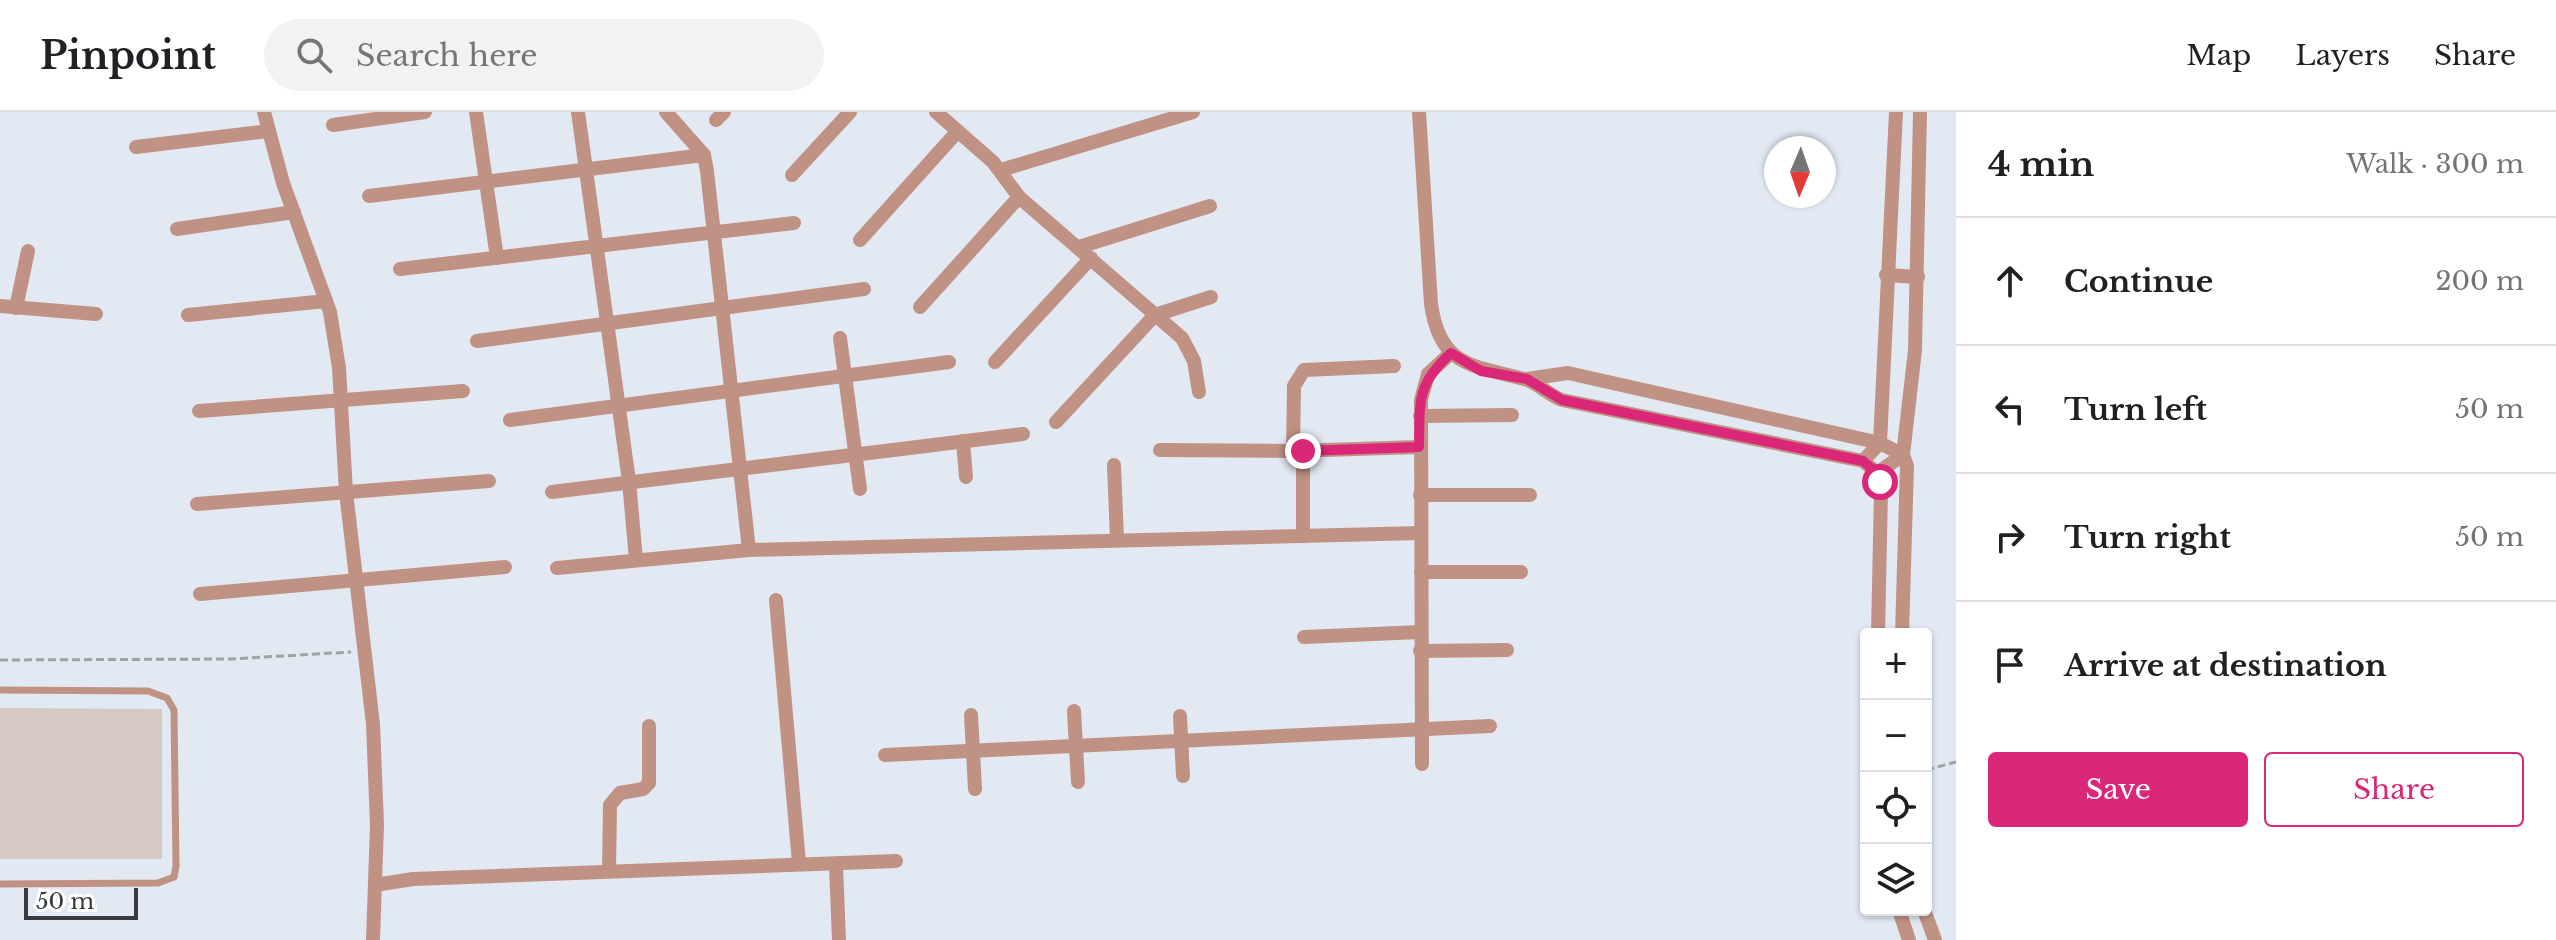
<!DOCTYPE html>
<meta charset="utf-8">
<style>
:root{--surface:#fff;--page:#f2f2f2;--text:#202124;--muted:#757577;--line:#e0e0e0;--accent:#db2777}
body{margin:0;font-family:"Libre Baskerville",serif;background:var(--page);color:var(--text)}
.controls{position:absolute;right:24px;bottom:24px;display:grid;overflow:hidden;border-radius:8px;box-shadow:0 2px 6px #0004}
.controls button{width:72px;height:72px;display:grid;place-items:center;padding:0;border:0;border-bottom:2px solid var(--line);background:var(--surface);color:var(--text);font:40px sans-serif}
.compass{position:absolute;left:1764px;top:24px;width:72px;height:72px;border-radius:50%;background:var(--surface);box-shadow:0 2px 6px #0004;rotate:182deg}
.scale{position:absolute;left:24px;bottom:20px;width:114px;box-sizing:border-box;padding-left:8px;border:4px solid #383a3e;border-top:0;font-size:22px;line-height:28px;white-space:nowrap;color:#383a3e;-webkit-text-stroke:6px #fff;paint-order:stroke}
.stop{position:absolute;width:24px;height:24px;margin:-18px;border:6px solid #db2777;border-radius:50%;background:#fff}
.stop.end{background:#db2777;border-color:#fff;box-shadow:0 2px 8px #0008}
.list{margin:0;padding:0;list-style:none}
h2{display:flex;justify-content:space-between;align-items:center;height:104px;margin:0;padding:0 32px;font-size:34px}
h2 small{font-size:26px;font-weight:400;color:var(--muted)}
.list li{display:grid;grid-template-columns:52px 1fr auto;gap:24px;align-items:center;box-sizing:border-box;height:128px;padding:0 32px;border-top:2px solid var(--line)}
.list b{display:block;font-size:30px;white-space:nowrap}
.list em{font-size:26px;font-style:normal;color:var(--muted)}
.actions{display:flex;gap:16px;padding:24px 32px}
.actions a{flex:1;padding:18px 0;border:2px solid var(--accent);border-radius:8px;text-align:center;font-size:28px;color:var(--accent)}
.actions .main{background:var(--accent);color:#fff}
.icon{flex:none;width:44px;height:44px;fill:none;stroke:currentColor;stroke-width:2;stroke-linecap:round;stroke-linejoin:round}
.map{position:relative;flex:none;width:1956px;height:828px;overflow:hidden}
header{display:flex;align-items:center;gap:48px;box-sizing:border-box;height:112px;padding:0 40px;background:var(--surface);border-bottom:2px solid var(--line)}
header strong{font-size:38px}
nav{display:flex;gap:44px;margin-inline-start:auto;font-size:28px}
.search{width:560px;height:72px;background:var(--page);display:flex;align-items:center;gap:20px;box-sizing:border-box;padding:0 28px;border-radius:44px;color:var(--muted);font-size:30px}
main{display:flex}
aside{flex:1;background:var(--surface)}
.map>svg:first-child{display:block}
</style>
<header>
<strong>Pinpoint</strong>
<div class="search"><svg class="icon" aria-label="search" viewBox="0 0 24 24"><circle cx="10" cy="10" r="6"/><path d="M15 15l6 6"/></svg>Search here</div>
<nav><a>Map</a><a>Layers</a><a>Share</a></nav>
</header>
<main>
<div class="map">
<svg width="1956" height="828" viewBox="0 0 1956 828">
<rect width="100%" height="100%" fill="#e2e9f3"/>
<!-- building -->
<path fill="#d6c9c4" d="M0 596 162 597V747H0Z"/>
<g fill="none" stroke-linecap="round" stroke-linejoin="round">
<!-- path -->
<g stroke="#9ea3aa" stroke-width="3" stroke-dasharray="8 4" stroke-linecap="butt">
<path d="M0 548 230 547 351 540"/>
<path d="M1926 658 1956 650"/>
</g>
<!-- service -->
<path stroke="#bf9284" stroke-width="7" d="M0 578 148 579 167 586 174 598 176 754 174 765 158 771 0 772"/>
<!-- minor -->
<g stroke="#bf9284" stroke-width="14">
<path d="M264 0 283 71 330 200 339 256 346 380 373 612 377 713 373 828"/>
<path d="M476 0 497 146"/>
<path d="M578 0 629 369 636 448"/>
<path d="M666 0 704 43 707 59 749 438"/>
<path d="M936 0 993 50 1019 85 1182 226 1194 249 1199 280"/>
<path d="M1419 0 1431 192C1440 255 1472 253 1524 267 1537 270 1548 283 1562 288L1863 349 1877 361 1881 379 1878 522"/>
<path d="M716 8 724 0"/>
<path d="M333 13 425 0"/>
<path d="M136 35 269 19"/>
<path d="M1001 58 1193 0"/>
<path d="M792 63 850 0"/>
<path d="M369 84 704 43"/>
<path d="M177 117 294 100"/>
<path d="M860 128 957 20"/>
<path d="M1079 135 1210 94"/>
<path d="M400 157 794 111"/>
<path d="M1886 163 1918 165"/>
<path d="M0 194 96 202"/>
<path d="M920 195 1019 85"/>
<path d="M16 196 28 139"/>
<path d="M188 203 326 189"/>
<path d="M840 226 860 377"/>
<path d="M477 229 864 177"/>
<path d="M995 250 1091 146"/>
<path d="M1527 267 1568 261 1880 331 1903 343"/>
<path d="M199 299 463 279"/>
<path d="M1420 304 1512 303"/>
<path d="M510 308 949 250"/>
<path d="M1056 310 1155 203 1211 185"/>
<path d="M963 329 966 365"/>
<path d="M1160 338 1293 339 1419 335"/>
<path d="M1293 339 1294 274 1304 258 1394 254"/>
<path d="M1303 339V424"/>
<path d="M1863 349 1880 331 1896 0"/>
<path d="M1114 353 1117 427"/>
<path d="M1877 361 1903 343"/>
<path d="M552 380 1023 322"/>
<path d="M1420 383H1530"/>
<path d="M197 392 489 369"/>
<path d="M557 456 749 438 1420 421"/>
<path d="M1421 460H1521"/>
<path d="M200 482 505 455"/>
<path d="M776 488 799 751"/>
<path d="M1902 522 1907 354 1903 343 1915 238 1920 0"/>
<path d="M1304 525 1420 520"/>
<path d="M1420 539 1507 538"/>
<path d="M1074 599 1078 670"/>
<path d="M971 603 975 677"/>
<path d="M1180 604 1183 664"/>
<path d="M885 643 1490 614"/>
<path d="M1422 652 1421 288 1428 262 1451 241"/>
<path d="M836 753 839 828"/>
<path d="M609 759 610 693 620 681 643 677 649 671V614"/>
<path d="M375 773 413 767 896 749"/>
<path d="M1899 798 1909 828"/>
<path d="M1924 798 1935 828"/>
</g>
</g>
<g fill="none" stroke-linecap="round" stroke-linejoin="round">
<!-- route -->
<path stroke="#db2777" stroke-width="10" d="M1303 339 1419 335C1420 289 1416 273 1451 241L1481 259 1527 267 1562 288 1863 349 1877 361 1880 370"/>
</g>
</svg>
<div class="controls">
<button>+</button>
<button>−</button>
<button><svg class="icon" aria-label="locate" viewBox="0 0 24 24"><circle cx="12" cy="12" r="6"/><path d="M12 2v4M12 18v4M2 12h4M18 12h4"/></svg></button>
<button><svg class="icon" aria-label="layers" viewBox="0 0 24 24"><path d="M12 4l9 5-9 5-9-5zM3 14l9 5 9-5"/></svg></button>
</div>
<svg class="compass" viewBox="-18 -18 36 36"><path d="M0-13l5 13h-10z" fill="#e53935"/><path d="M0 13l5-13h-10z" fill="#757577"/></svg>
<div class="scale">50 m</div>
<div class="stop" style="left:1880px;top:370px"></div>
<div class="stop end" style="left:1303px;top:339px"></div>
</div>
<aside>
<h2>4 min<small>Walk · 300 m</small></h2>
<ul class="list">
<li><svg class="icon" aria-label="ahead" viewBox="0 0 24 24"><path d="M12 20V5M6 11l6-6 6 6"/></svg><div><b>Continue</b></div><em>200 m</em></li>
<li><svg class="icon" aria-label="left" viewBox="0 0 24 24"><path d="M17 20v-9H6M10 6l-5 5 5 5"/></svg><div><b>Turn left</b></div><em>50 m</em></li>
<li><svg class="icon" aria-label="right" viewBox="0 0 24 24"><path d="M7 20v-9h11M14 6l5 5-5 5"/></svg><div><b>Turn right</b></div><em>50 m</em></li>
<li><svg class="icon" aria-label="arrive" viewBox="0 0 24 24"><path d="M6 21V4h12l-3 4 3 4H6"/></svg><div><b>Arrive at destination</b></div></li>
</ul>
<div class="actions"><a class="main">Save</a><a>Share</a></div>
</aside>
</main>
